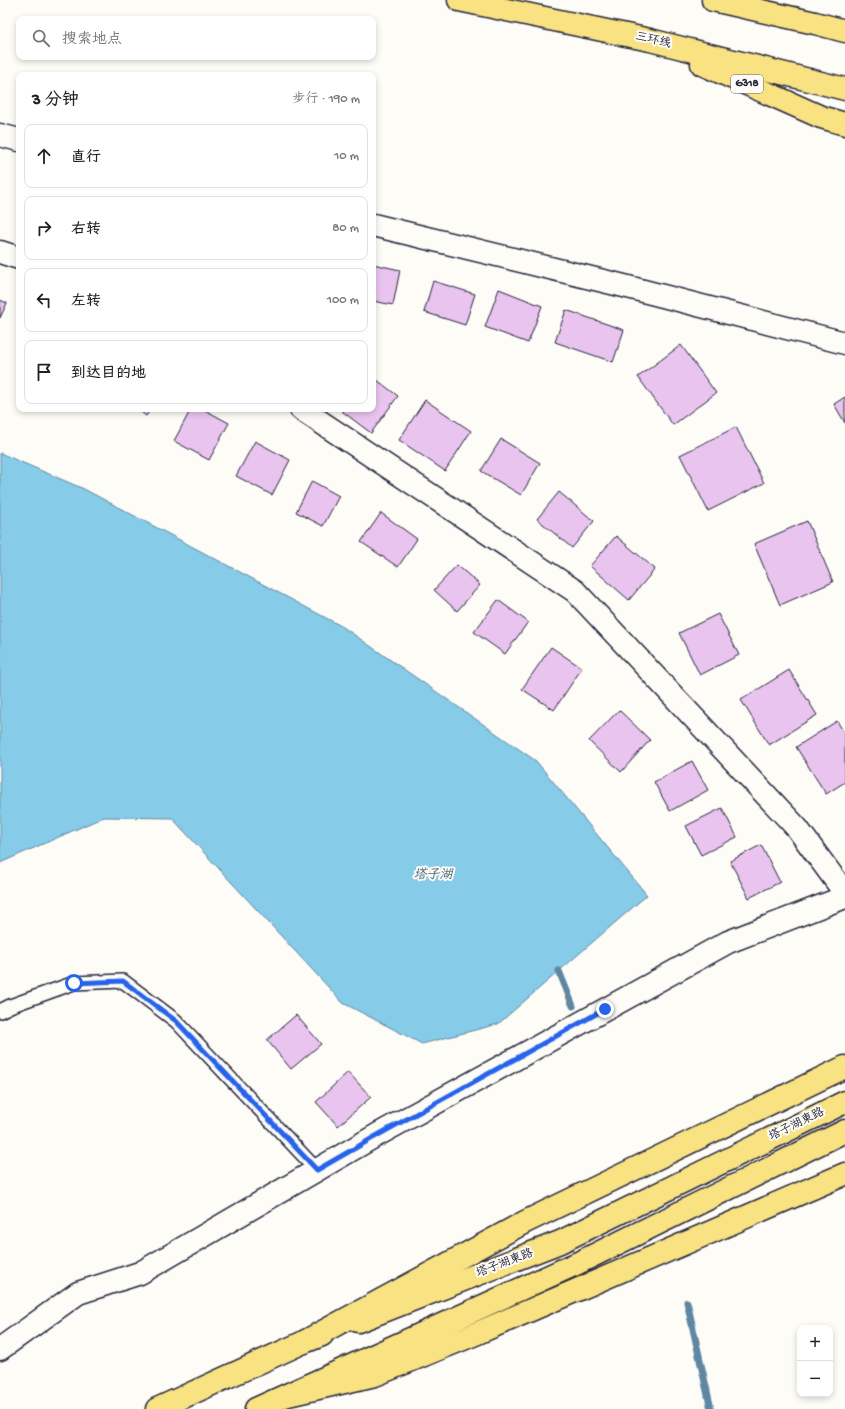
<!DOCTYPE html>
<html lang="zh">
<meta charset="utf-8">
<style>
:root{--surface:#fff;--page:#f6f6f6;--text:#222;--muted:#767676;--line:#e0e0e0}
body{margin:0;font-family:"Gochi Hand","LXGW WenKai TC",sans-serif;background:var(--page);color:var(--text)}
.controls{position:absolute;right:12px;bottom:12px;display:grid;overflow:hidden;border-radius:8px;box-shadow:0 2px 6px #0003}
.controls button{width:36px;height:36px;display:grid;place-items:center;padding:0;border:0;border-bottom:1px solid var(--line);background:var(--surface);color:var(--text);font:20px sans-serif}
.stop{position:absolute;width:12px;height:12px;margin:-9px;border:3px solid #2563eb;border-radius:50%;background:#fff}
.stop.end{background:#2563eb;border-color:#fff;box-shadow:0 1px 4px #0008}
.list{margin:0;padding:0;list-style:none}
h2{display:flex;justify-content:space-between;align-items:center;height:52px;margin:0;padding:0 16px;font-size:17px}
h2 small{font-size:13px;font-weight:400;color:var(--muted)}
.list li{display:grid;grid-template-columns:26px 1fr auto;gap:12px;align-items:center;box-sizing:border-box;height:64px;margin:0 8px 8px;padding:0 8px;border:1px solid var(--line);border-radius:8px}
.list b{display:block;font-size:15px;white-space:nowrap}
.list em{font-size:13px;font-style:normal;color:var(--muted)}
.icon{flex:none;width:22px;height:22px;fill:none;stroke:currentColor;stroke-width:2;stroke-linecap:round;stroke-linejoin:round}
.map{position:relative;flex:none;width:845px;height:1409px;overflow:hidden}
.search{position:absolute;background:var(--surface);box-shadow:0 2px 6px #0003;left:16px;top:16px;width:360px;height:44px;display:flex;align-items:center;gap:10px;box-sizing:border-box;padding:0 14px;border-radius:8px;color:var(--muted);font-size:15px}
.panel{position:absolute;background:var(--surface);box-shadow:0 2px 6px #0003;left:16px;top:72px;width:360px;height:340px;border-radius:8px}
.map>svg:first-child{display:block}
</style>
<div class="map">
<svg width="845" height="1409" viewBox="0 0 845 1409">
<rect width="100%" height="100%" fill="#fdfcf7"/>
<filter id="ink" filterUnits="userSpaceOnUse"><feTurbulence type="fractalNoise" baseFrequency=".025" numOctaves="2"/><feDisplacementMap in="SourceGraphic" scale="8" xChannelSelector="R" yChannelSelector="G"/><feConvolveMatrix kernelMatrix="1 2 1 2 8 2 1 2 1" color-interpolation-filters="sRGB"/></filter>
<g filter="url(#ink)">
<!-- water -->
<path fill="#86cbe7" stroke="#5e87a2" d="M0 453 84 489 343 627 536 761 647 895 498 1024 422 1044 343 1003 172 818 104 817 0 863Z"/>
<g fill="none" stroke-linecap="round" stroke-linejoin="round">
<!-- stream -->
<g stroke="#5e87a2" stroke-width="7">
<path d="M559 971 573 1006"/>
<path d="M687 1302 711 1409"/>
</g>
</g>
<!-- building -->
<g fill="#e9c4ef" stroke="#22223b">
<path d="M373 264 400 270 393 305 373 301Z"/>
<path d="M433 281 475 294 465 325 424 312Z"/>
<path d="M499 289 542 306 528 343 485 327Z"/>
<path d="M0 300 7 303 0 318Z"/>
<path d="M566 310 624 330 613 362 555 342Z"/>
<path d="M681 345 716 393 673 425 638 377Z"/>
<path d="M373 377 398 396 371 433 339 409H373Z"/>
<path d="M845 397V423L834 404Z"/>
<path d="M425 400 471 431 445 471 399 440Z"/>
<path d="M137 409H151L146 416Z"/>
<path d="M191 409H203L229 423 209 460 174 441Z"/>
<path d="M736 427 764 483 708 511 680 455Z"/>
<path d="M501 439 540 463 521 495 481 471Z"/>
<path d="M255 441 290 460 272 495 236 476Z"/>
<path d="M312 481 339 496 323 526 296 512Z"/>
<path d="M559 492 594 521 572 548 537 519Z"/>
<path d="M381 513 417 539 398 567 361 542Z"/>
<path d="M807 521 833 582 780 605 754 544Z"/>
<path d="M616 536 655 569 629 600 590 566Z"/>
<path d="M457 565 480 585 457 611 434 590Z"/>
<path d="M498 600 528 622 505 654 474 632Z"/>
<path d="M718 614 739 655 700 675 679 633Z"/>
<path d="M551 647 582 668 554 710 522 689Z"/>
<path d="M789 670 817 715 769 745 741 700Z"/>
<path d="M619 710 650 740 621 772 589 741Z"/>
<path d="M837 721 845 734V782L826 794 796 747Z"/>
<path d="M692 761 708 790 670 811 654 782Z"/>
<path d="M722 808 737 837 701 855 686 826Z"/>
<path d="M761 845 780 882 749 898 730 861Z"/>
<path d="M296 1015 321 1044 291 1069 267 1040Z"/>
<path d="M348 1072 371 1097 338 1126 316 1102Z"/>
</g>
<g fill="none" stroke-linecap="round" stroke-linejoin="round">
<!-- lane casing -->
<g stroke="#22223b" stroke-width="16">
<path id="lane" d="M0 1011 10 1006 74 983 123 981 176 1021 317 1170"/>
</g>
<!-- street casing -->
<g stroke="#22223b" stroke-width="25">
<g id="street">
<path d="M0 135 19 140"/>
<path d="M373 225 624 286 845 343"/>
<path d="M0 252 19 258"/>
<path d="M301 409 575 591 797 828 845 893"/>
<path d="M0 1349 78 1293 140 1273 377 1135 728 942 845 897"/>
</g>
</g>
<!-- primary casing -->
<g stroke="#22223b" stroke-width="25">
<g id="primary">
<path d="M358 1321 560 1242 845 1102"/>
<path d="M157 1409 304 1342 322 1335"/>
<path d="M256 1409 578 1263 845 1131"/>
</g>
</g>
<!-- highway casing -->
<g stroke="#22223b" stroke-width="25">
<g id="highway">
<path d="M459 0 650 40 845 89"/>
<path d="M713 0 815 23 845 31"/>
<path d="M702 64 821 117 845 124"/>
<path d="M304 1342 525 1222 845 1067"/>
<path d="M288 1395 375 1375 473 1335 845 1174"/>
</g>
</g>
<!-- lane -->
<use href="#lane" stroke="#fdfcf7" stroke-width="13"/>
<!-- street -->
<use href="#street" stroke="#fdfcf7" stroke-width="22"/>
<!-- primary -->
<use href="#primary" stroke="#f8e281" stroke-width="22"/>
<!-- highway -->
<use href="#highway" stroke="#f8e281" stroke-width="22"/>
</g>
</g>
<g fill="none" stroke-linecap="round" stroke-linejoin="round" filter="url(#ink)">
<!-- route -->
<path stroke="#2563eb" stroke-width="5" d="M74 983 123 981 176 1021 317 1170 378 1135 605 1009"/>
</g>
<g text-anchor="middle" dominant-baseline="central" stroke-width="4" stroke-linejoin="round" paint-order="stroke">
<!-- shield labels -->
<rect fill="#fdfcf7" stroke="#646373" stroke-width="1" x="731" y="75" width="32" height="18" rx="3"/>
<g font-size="11" font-weight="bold" fill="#22223b">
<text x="747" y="84">G318</text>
</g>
<!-- street labels -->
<g font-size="12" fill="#22223b" stroke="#fdfcf7">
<text transform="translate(653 41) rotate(13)">三环线</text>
<text transform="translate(797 1125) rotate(-26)">塔子湖東路</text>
<text transform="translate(505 1264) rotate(-21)">塔子湖東路</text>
</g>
<!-- water labels -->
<g font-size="13" font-style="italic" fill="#455d77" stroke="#fdfcf7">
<text x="433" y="875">塔子湖</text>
</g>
</g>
</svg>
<div class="controls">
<button>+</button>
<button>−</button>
</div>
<div class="stop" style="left:74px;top:983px"></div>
<div class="stop end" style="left:605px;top:1009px"></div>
<div class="search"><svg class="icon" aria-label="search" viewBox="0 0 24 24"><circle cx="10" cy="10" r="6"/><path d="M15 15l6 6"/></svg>搜索地点</div>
<section class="panel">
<h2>3 分钟<small>步行 · 190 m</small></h2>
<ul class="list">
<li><svg class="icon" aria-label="ahead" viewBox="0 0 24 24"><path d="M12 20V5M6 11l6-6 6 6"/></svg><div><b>直行</b></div><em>10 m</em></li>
<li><svg class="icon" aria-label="right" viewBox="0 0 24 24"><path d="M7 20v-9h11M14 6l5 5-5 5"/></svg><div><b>右转</b></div><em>80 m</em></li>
<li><svg class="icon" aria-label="left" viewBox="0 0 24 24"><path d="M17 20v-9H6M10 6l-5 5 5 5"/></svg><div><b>左转</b></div><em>100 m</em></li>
<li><svg class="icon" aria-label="arrive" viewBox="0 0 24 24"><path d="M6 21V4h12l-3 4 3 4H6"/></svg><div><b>到达目的地</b></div></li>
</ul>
</section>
</div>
